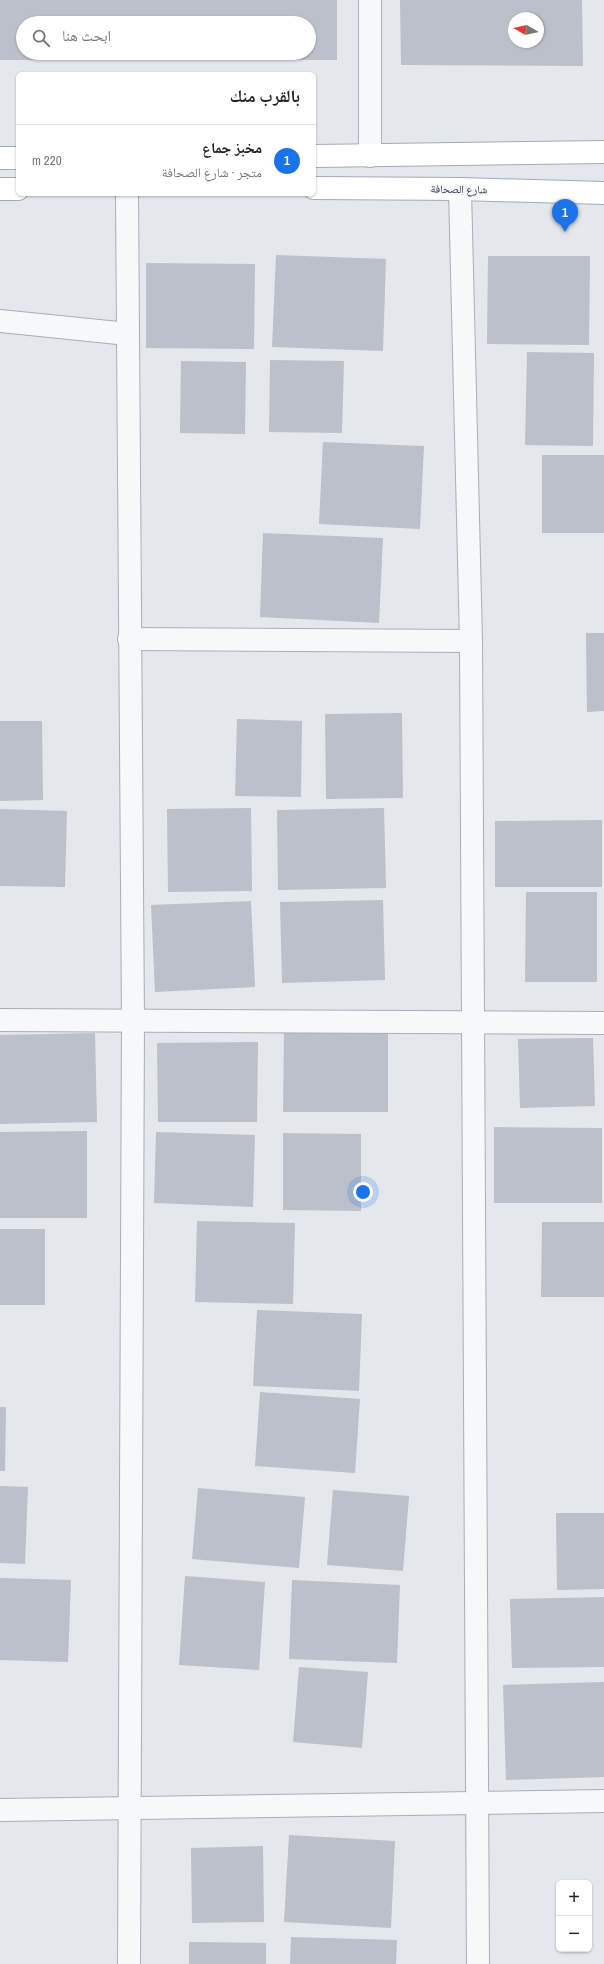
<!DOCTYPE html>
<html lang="ar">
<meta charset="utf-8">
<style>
:root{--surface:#fff;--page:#f6f6f6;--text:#222;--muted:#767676;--line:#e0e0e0;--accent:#1a73e8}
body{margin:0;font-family:"Archivo Narrow","Noto Naskh Arabic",sans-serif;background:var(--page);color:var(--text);direction:rtl}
.controls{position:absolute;right:12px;bottom:12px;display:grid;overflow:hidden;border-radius:6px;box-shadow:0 1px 3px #0004}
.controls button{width:36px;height:36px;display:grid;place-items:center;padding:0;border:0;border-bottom:1px solid var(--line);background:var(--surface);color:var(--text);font:20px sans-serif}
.compass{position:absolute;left:508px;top:12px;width:36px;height:36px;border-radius:50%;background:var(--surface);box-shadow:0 1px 3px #0004;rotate:279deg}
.you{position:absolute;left:363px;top:1192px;width:14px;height:14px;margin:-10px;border:3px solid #fff;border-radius:50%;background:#1a73e8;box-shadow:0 0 0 6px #1a73e833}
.badge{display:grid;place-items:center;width:26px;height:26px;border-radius:50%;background:var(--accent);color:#fff;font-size:13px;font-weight:700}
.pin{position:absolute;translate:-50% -33px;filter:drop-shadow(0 1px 2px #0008)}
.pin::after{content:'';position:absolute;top:21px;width:14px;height:12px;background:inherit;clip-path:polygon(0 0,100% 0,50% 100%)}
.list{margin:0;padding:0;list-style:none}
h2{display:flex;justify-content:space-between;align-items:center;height:52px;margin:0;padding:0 16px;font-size:17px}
h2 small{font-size:13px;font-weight:400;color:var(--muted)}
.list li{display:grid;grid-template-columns:26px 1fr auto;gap:12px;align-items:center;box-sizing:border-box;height:72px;padding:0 16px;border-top:1px solid var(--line)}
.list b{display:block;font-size:15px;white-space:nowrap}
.list p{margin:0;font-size:13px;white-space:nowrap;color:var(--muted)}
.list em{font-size:13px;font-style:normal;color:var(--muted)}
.icon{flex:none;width:22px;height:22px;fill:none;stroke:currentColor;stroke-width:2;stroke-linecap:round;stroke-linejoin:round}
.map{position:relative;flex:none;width:604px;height:1964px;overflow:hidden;direction:ltr}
.search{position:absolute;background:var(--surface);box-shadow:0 1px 3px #0004;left:16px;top:16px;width:300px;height:44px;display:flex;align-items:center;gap:10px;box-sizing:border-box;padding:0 14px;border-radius:22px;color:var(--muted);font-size:15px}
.panel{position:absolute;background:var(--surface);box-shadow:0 1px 3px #0004;left:16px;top:72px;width:300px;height:124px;border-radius:6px;direction:rtl}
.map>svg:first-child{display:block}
</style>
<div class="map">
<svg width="604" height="1964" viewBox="0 0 604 1964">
<rect width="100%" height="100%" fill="#e4e7ec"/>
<!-- building -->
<g fill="#bbc0ca" fill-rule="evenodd">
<path d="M0 0H337V60H0ZM23 23H309V53H23Z"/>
<path d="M400 0H582L583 66 401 65ZM514 18H538V42H514Z"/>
<path d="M276 255 386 259 383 351 272 347Z"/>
<path d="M488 256H590L589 345 487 344Z"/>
<path d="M146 263 255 264 254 349 146 348Z"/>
<path d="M527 352 594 353 593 446 525 445Z"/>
<path d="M270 360 344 361 342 433 269 432Z"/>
<path d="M181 361 246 362 245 434 180 433Z"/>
<path d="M323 442 424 446 420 529 319 524Z"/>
<rect x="542" y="455" width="62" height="78"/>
<path d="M263 533 383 538 379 623 260 617Z"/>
<path d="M586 633H604V711L587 712Z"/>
<path d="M402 713 403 798 326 799 325 714Z"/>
<path d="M237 719 302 721 301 797 235 796Z"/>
<path d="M0 721H42L43 800 0 801Z"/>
<path d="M251 808 252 891 168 892 167 809Z"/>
<path d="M384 808 386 888 278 890 277 810Z"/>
<path d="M0 809 67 811 65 887 0 886Z"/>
<path d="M602 820V887H495V821Z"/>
<path d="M526 892H597V982H525Z"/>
<path d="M383 900 385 980 282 983 280 902Z"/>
<path d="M251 901 255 987 155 992 151 905Z"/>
<path d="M284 1027 388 1028V1112H283Z"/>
<path d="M95 1033 97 1122 0 1124V1035Z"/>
<path d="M593 1038 595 1106 520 1108 518 1039Z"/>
<path d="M258 1042 257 1122H158L157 1043Z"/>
<path d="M494 1127 602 1128V1203H494Z"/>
<path d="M87 1131V1218H0V1132Z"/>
<path d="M156 1132 255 1135 253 1207 154 1203Z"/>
<path d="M283 1133 361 1134V1211L283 1210Z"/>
<path d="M197 1221 295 1223 293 1304 195 1302Z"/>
<path d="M542 1222H604V1297H541Z"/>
<rect x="0" y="1229" width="45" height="76"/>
<path d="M257 1310 362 1314 359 1391 253 1386Z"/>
<path d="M260 1392 360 1399 355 1473 255 1466Z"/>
<path d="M0 1407H6L5 1471H0Z"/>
<path d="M0 1486 28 1487 25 1564 0 1563Z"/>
<path d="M198 1488 305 1497 299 1568 192 1559Z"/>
<path d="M333 1490 409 1496 403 1571 327 1565Z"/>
<path d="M556 1513H604V1589L557 1590Z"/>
<path d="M185 1576 265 1582 259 1670 179 1665Z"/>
<path d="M0 1578 71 1580 68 1662 0 1660Z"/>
<path d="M292 1580 400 1585 397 1663 289 1659Z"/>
<path d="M604 1597V1667L512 1668 510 1599Z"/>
<path d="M299 1667 368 1672 362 1748 293 1742Z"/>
<path d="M604 1682V1777L506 1780 503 1685Z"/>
<path d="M289 1835 395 1841 391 1928 284 1922Z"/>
<path d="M263 1846 264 1922 192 1923 191 1848Z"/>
<path d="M291 1937 397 1940 396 1964H290Z"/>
<path d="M189 1942 266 1943V1964H189Z"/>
</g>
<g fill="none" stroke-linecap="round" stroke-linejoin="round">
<!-- minor casing -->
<g stroke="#a9aeb7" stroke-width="24">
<g id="minor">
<path d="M370 0V156"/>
<path d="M460 189 471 641 478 1964"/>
<path d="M127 194 133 1021 129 1964"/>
<path d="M0 321 128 334"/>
<path d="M129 639 471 641"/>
<path d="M0 1020 604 1023"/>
<path d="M0 1810 604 1801"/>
</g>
</g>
<!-- major casing -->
<g stroke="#a3abb8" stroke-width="24">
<g id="major">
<path d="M314 156 604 152"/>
<path d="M0 158H18"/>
<path d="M314 188 460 189 604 193"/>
<path d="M0 189H18"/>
</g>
</g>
<!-- minor -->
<use href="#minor" stroke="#f7f8fa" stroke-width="22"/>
<!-- major -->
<use href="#major" stroke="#fff" stroke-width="22"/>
</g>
<g text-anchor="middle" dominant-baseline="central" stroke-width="4" stroke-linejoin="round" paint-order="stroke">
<!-- street labels -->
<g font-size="11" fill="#2b3445" stroke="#f4f6f9">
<text transform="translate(459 189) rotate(1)">شارع الصحافة</text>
</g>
</g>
</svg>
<div class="controls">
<button>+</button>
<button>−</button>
</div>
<svg class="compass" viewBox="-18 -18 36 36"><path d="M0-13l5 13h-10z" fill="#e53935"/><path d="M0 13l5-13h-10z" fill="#767676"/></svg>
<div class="you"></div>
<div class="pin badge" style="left:565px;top:232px">1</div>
<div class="search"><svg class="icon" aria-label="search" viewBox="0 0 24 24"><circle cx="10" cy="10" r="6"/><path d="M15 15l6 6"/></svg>ابحث هنا</div>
<section class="panel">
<h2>بالقرب منك<small></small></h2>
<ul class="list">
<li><span class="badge">1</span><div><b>مخبز جماع</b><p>متجر · شارع الصحافة</p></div><em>220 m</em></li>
</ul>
</section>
</div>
